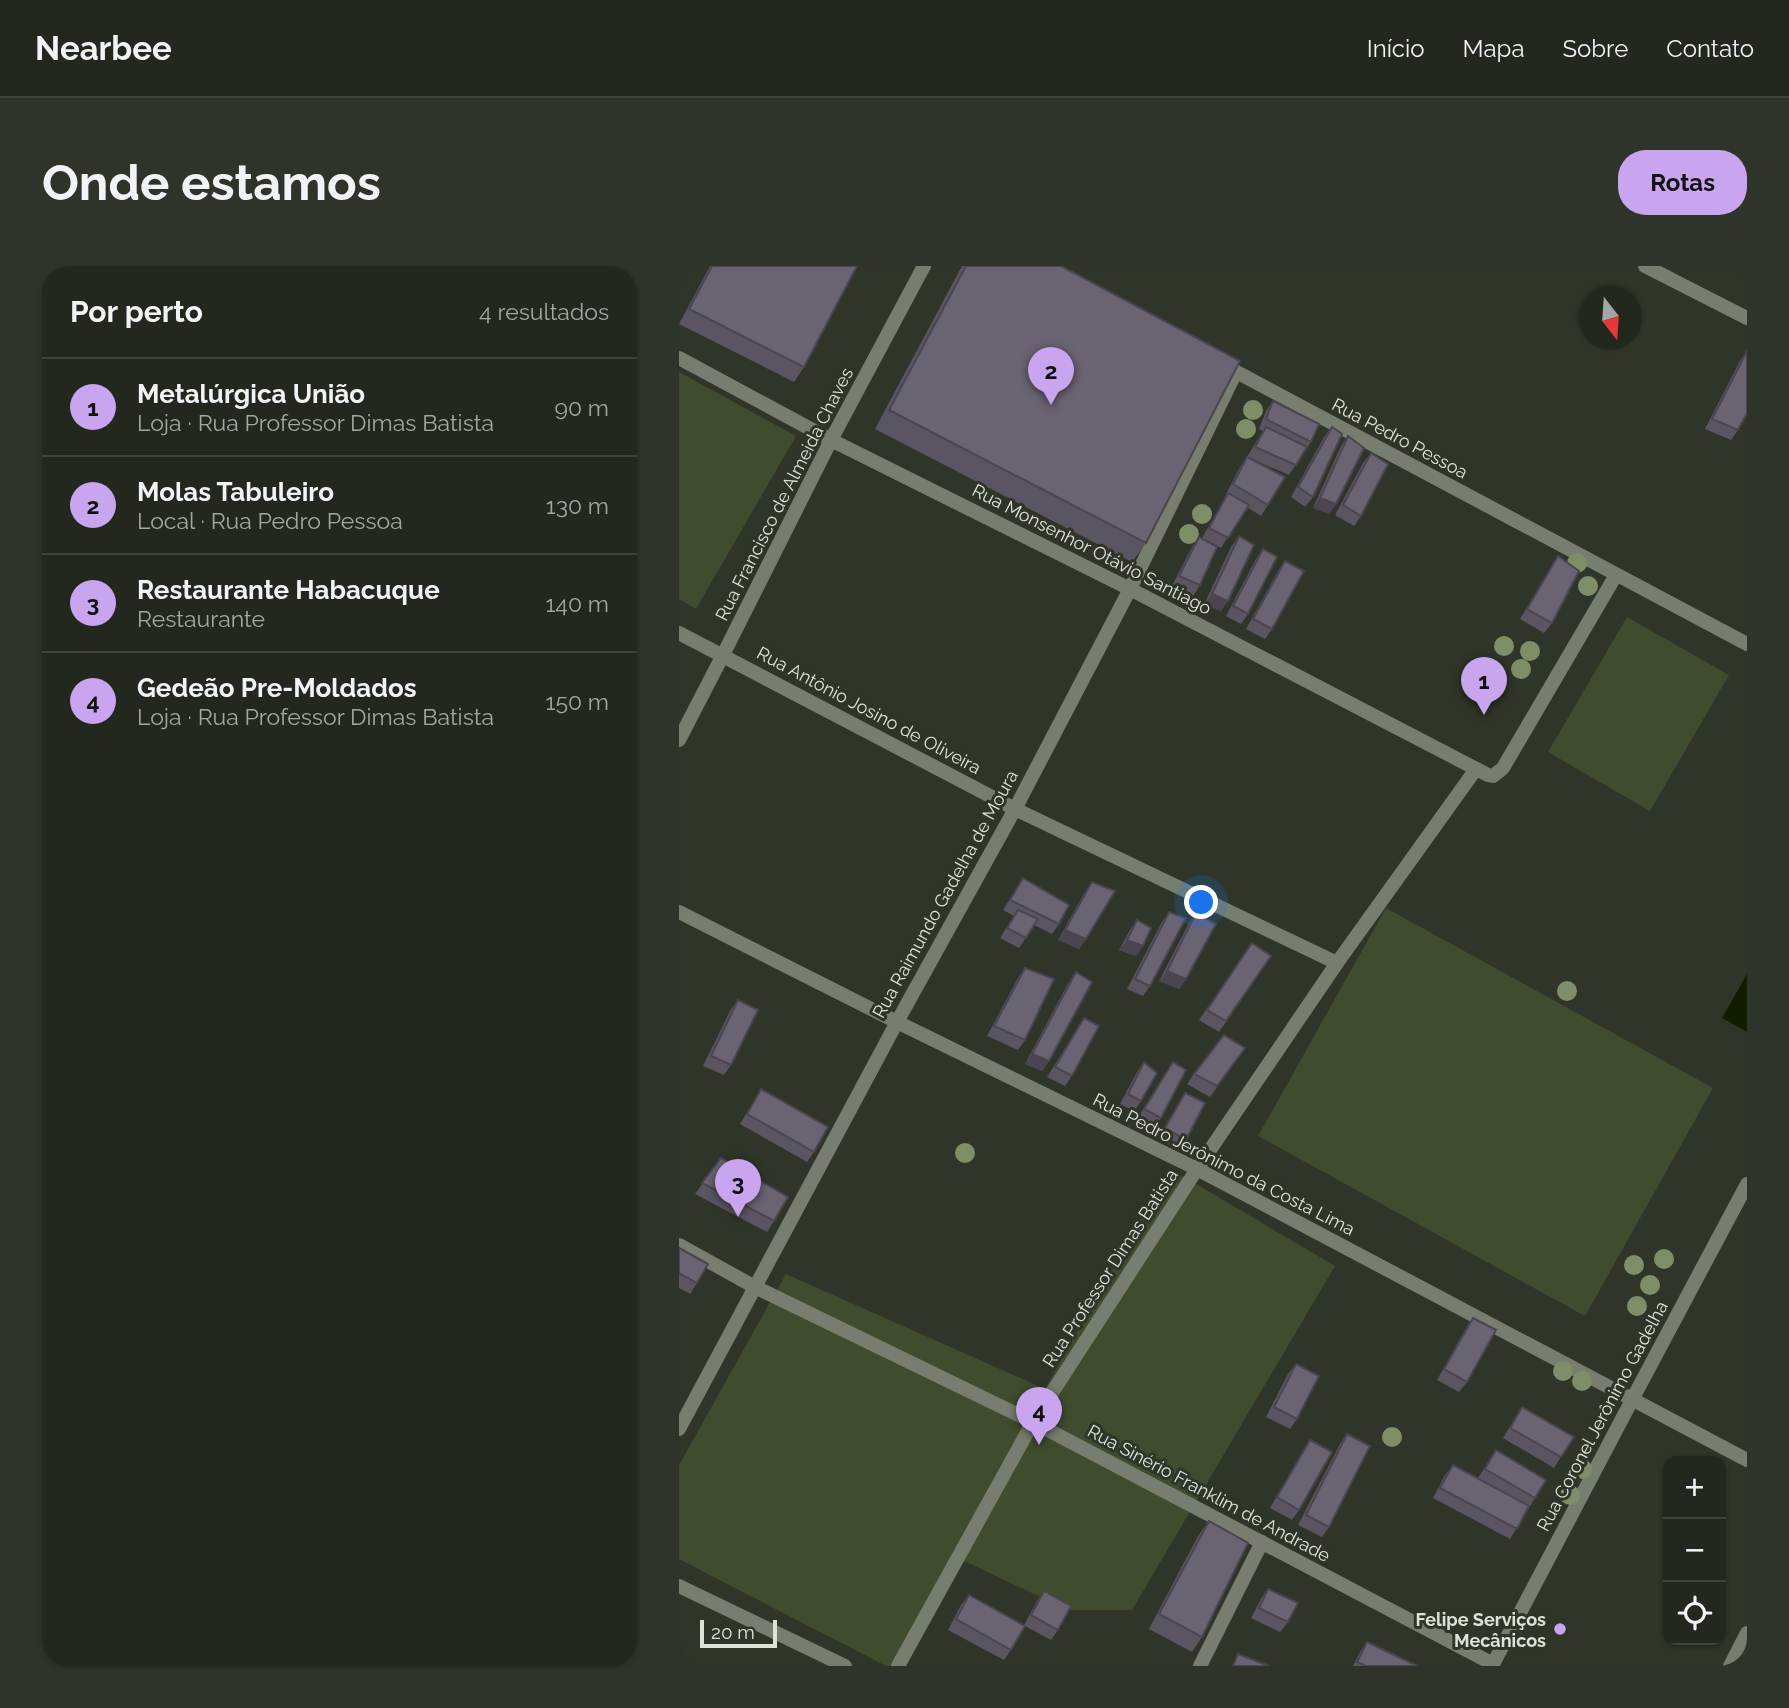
<!DOCTYPE html>
<html lang="pt">
<meta charset="utf-8">
<style>
:root{--surface:#23281e;--page:#2f342b;--text:#f1f3f6;--muted:#a3a6a4;--line:#40443c;--accent:#c8a5ee}
body{margin:0;font-family:Raleway,sans-serif;background:var(--page);color:var(--text)}
.controls{position:absolute;right:21px;bottom:21px;display:grid;overflow:hidden;border-radius:14px;box-shadow:0 2px 5px #0004}
.controls button{width:63px;height:63px;display:grid;place-items:center;padding:0;border:0;border-bottom:2px solid var(--line);background:var(--surface);color:var(--text);font:35px sans-serif}
.compass{position:absolute;left:900px;top:21px;width:63px;height:63px;border-radius:50%;background:var(--surface);box-shadow:0 2px 5px #0004;rotate:163deg}
.scale{position:absolute;left:21px;bottom:18px;width:77px;box-sizing:border-box;padding-left:7px;border:4px solid #dee2d9;border-top:0;font-size:19px;line-height:24px;white-space:nowrap;color:#dee2d9;-webkit-text-stroke:5px #2f3528;paint-order:stroke}
.you{position:absolute;left:523px;top:637px;width:24px;height:24px;margin:-18px;border:5px solid #fff;border-radius:50%;background:#1a73e8;box-shadow:0 0 0 10px #1a73e833}
.badge{display:grid;place-items:center;width:46px;height:46px;border-radius:50%;background:var(--accent);color:#111;font-size:23px;font-weight:700}
.pin{position:absolute;translate:-50% -58px;filter:drop-shadow(0 2px 4px #0008)}
.pin::after{content:'';position:absolute;top:37px;width:24px;height:21px;background:inherit;clip-path:polygon(0 0,100% 0,50% 100%)}
.list{margin:0;padding:0;list-style:none}
h2{display:flex;justify-content:space-between;align-items:center;height:91px;margin:0;padding:0 28px;font-size:30px}
h2 small{font-size:23px;font-weight:400;color:var(--muted)}
.list li{display:grid;grid-template-columns:46px 1fr auto;gap:21px;align-items:center;box-sizing:border-box;height:98px;padding:0 28px;border-top:2px solid var(--line)}
.list b{display:block;font-size:26px;white-space:nowrap}
.list p{margin:0;font-size:23px;white-space:nowrap;color:var(--muted)}
.list em{font-size:23px;font-style:normal;color:var(--muted)}
.icon{flex:none;width:38px;height:38px;fill:none;stroke:currentColor;stroke-width:2;stroke-linecap:round;stroke-linejoin:round}
.map{position:relative;flex:none;width:1068px;height:1400px;overflow:hidden;border-radius:28px}
header{display:flex;align-items:center;gap:42px;box-sizing:border-box;height:98px;padding:0 35px;background:var(--surface);border-bottom:2px solid var(--line)}
header strong{font-size:33px}
nav{display:flex;gap:38px;margin-inline-start:auto;font-size:24px}
.intro{display:flex;align-items:center;justify-content:space-between;box-sizing:border-box;height:168px;padding:0 42px}
h1{margin:0;font-size:49px}
.button{padding:18px 32px;border-radius:28px;background:var(--accent);color:#111;font-size:24px;font-weight:700}
main{display:flex;gap:42px;padding:0 42px}
aside{flex:1;background:var(--surface);border-radius:28px;box-shadow:0 2px 5px #0004}
.map>svg:first-child{display:block}
</style>
<header>
<strong>Nearbee</strong>
<nav><a>Início</a><a>Mapa</a><a>Sobre</a><a>Contato</a></nav>
</header>
<div class="intro"><h1>Onde estamos</h1><a class="button">Rotas</a></div>
<main>
<aside>
<h2>Por perto<small>4 resultados</small></h2>
<ul class="list">
<li><span class="badge">1</span><div><b>Metalúrgica União</b><p>Loja · Rua Professor Dimas Batista</p></div><em>90 m</em></li>
<li><span class="badge">2</span><div><b>Molas Tabuleiro</b><p>Local · Rua Pedro Pessoa</p></div><em>130 m</em></li>
<li><span class="badge">3</span><div><b>Restaurante Habacuque</b><p>Restaurante</p></div><em>140 m</em></li>
<li><span class="badge">4</span><div><b>Gedeão Pre-Moldados</b><p>Loja · Rua Professor Dimas Batista</p></div><em>150 m</em></li>
</ul>
</aside>
<div class="map">
<svg width="1068" height="1400" viewBox="0 0 1068 1400">
<rect width="100%" height="100%" fill="#2f3528"/>
<!-- green -->
<g fill="#404c2e">
<path d="M0 106 117 170 17 343 0 333Z"/>
<path d="M948 351 1050 409 971 545 869 486Z"/>
<path d="M707 642 1034 822 906 1050 579 870Z"/>
<path d="M490 902 656 1000 453 1344H389L285 1295 223 1400H207L0 1293V1199L107 1008 366 1123Z"/>
</g>
<!-- water -->
<path fill="#121d00" d="M1068 708V766L1043 752Z"/>
<g fill="none" stroke-linecap="round" stroke-linejoin="round">
<!-- minor -->
<g stroke="#777e6f" stroke-width="14">
<path d="M966 0 1068 52"/>
<path d="M0 92 152 174 451 323 809 509 814 510 824 502 937 309"/>
<path d="M550 102 1068 378"/>
<path d="M0 367 336 543 658 697"/>
<path d="M0 474 44 389 152 174 245 0"/>
<path d="M0 646 218 756 518 903 1068 1194"/>
<path d="M0 979 76 1021 354 1156 814 1398"/>
<path d="M0 1163 218 756 336 543 451 323 557 106"/>
<path d="M0 1320 166 1400"/>
<path d="M219 1400 354 1156 518 903 658 697 797 503"/>
<path d="M521 1400 583 1276"/>
<path d="M813 1400 954 1132 1068 918"/>
<path d="M1051 1400 1068 1367"/>
</g>
</g>
<!-- trees -->
<g fill="#7e8f68">
<circle cx="574" cy="144" r="10"/>
<circle cx="567" cy="163" r="10"/>
<circle cx="523" cy="248" r="10"/>
<circle cx="510" cy="268" r="10"/>
<circle cx="898" cy="297" r="10"/>
<circle cx="909" cy="320" r="10"/>
<circle cx="825" cy="380" r="10"/>
<circle cx="851" cy="385" r="10"/>
<circle cx="842" cy="403" r="10"/>
<circle cx="888" cy="725" r="10"/>
<circle cx="286" cy="887" r="10"/>
<circle cx="985" cy="993" r="10"/>
<circle cx="955" cy="999" r="10"/>
<circle cx="971" cy="1019" r="10"/>
<circle cx="958" cy="1040" r="10"/>
<circle cx="884" cy="1105" r="10"/>
<circle cx="903" cy="1115" r="10"/>
<circle cx="713" cy="1171" r="10"/>
<circle cx="903" cy="1203" r="10"/>
<circle cx="891" cy="1229" r="10"/>
</g>
<!-- wall -->
<g fill="#5b5562">
<path d="M31 0H178L125 101 115 116 0 58Z"/>
<path d="M283 0H382L467 277 453 296 196 163Z"/>
<path d="M1068 85 1059 164 1052 174 1026 163 1061 95Z"/>
<path d="M594 135 632 176 610 209 568 191 584 165 580 163 587 145Z"/>
<path d="M653 161 634 231 626 241 612 231 645 171Z"/>
<path d="M669 170 657 238 650 248 634 242 662 180Z"/>
<path d="M692 187 682 250 675 260 656 249 684 197Z"/>
<path d="M568 191 589 239 582 250 568 241 542 282 523 272 548 229 547 228 561 201Z"/>
<path d="M560 270 542 345 525 339 552 281Z"/>
<path d="M520 271 521 319 514 330 493 320 513 281Z"/>
<path d="M584 283 569 348 562 358 547 350 577 293Z"/>
<path d="M879 290 873 357 865 367 841 353Z"/>
<path d="M606 295 593 363 586 373 567 363 599 305Z"/>
<path d="M344 612 380 658 373 668 355 659 340 682 321 672 335 650 324 644Z"/>
<path d="M413 616 407 673 400 683 379 674 406 626Z"/>
<path d="M490 646 471 720 464 730 448 723 483 656Z"/>
<path d="M517 647 507 713 500 723 480 715 510 657Z"/>
<path d="M458 654 464 680 457 690 440 684 451 664Z"/>
<path d="M573 677 592 690 540 766 520 754Z"/>
<path d="M346 702V774L339 784 308 770 339 712Z"/>
<path d="M397 706 370 795 363 805 346 798 390 716Z"/>
<path d="M59 734 52 799 45 809 24 800 51 745Z"/>
<path d="M405 752 393 810 386 820 368 811Z"/>
<path d="M566 782 531 831 508 818 515 808Z"/>
<path d="M465 796 462 835 455 845 441 838 458 806Z"/>
<path d="M494 796 482 852 475 862 458 853Z"/>
<path d="M82 823 135 886 128 896 61 858Z"/>
<path d="M506 827 507 874 499 884 479 872Z"/>
<path d="M42 892 95 955 88 966 16 928Z"/>
<path d="M0 982 18 1017 11 1028 0 1022Z"/>
<path d="M794 1052 788 1116 780 1126 758 1114 787 1062Z"/>
<path d="M617 1098 618 1153 611 1163 587 1151 609 1108Z"/>
<path d="M843 1141 882 1191 875 1202 824 1172Z"/>
<path d="M668 1168 650 1261 643 1271 619 1259 661 1178Z"/>
<path d="M631 1174 620 1244 613 1254 591 1242 624 1185Z"/>
<path d="M817 1184 856 1232 831 1273 754 1232 766 1209 774 1199 799 1212Z"/>
<path d="M530 1255 523 1371 513 1386 470 1363 519 1270Z"/>
<path d="M589 1323 609 1356 601 1366 572 1352 582 1333Z"/>
<path d="M365 1325 379 1364 372 1374 346 1360 332 1384 325 1394 269 1364 282 1339 290 1329 345 1359 358 1335Z"/>
<path d="M688 1376 738 1400H674L681 1386Z"/>
</g>
<!-- shaded-wall -->
<g fill="#4a4550">
<path d="M641 232 657 238 650 248 634 242Z"/>
<path d="M533 328 549 335 542 345 525 339Z"/>
<path d="M386 664 407 673 400 683 379 674Z"/>
<path d="M448 674 464 680 457 690 440 684Z"/>
<path d="M488 705 507 713 500 723 480 715Z"/>
<path d="M353 788 370 795 363 805 346 798Z"/>
</g>
<!-- building -->
<g fill="#6a6372" stroke="#4a4550" stroke-width="2">
<path d="M33 0H178L125 101 10 43Z"/>
<path d="M287 0H382L561 95 467 277 210 144Z"/>
<path d="M1068 85V147L1059 164 1033 153Z"/>
<path d="M594 135 640 158 632 176 587 153Z"/>
<path d="M587 161 628 181 617 199 576 181Z"/>
<path d="M653 161 663 168 634 231 619 221Z"/>
<path d="M669 170 685 182 657 238 641 232Z"/>
<path d="M692 187 709 198 682 250 664 239Z"/>
<path d="M568 191 606 211 589 239 554 218Z"/>
<path d="M549 227 570 239 549 272 530 262Z"/>
<path d="M560 270 575 279 549 335 533 328Z"/>
<path d="M520 271 538 281 521 319 500 310Z"/>
<path d="M584 283 598 291 569 348 554 340Z"/>
<path d="M879 290 900 305 873 357 848 343Z"/>
<path d="M606 295 625 305 593 363 574 353Z"/>
<path d="M344 612 390 639 380 658 331 634Z"/>
<path d="M413 616 436 625 407 673 386 664Z"/>
<path d="M339 644 359 653 347 672 328 662Z"/>
<path d="M490 646 507 652 471 720 456 713Z"/>
<path d="M517 647 537 658 507 713 488 705Z"/>
<path d="M458 654 472 662 464 680 448 674Z"/>
<path d="M573 677 592 690 547 755 528 744Z"/>
<path d="M346 702 375 713 346 774 315 760Z"/>
<path d="M397 706 413 716 370 795 353 788Z"/>
<path d="M59 734 79 744 52 799 32 790Z"/>
<path d="M405 752 420 760 393 810 376 801Z"/>
<path d="M545 769 566 782 538 820 515 808Z"/>
<path d="M465 796 478 807 462 835 449 828Z"/>
<path d="M494 796 507 804 482 852 465 843Z"/>
<path d="M82 823 149 861 135 886 68 848Z"/>
<path d="M506 827 526 837 507 874 486 862Z"/>
<path d="M42 892 109 931 95 955 23 917Z"/>
<path d="M0 982 29 998 18 1017 0 1007Z"/>
<path d="M794 1052 817 1064 788 1116 765 1103Z"/>
<path d="M617 1098 640 1110 618 1153 595 1141Z"/>
<path d="M843 1141 895 1171 882 1191 831 1162Z"/>
<path d="M668 1168 691 1180 650 1261 627 1249Z"/>
<path d="M631 1174 653 1186 620 1244 598 1231Z"/>
<path d="M817 1184 867 1214 856 1232 806 1203Z"/>
<path d="M774 1199 850 1240 838 1263 761 1222Z"/>
<path d="M530 1255 569 1277 523 1371 480 1348Z"/>
<path d="M589 1323 619 1337 609 1356 580 1342Z"/>
<path d="M365 1325 392 1340 379 1364 352 1349Z"/>
<path d="M290 1329 346 1360 332 1384 277 1353Z"/>
<path d="M688 1376 738 1400H687L678 1396Z"/>
<path d="M559 1388 590 1400H554Z"/>
</g>
<!-- markers -->
<circle fill="#c8a5ee" stroke="#2f3528" stroke-width="2.5" cx="881" cy="1363" r="7"/>
<g text-anchor="middle" dominant-baseline="central" stroke-width="6" stroke-linejoin="round" paint-order="stroke">
<!-- street labels -->
<g font-size="18" fill="#dee2d9" stroke="#2f3528">
<text transform="translate(721 172) rotate(28)">Rua Pedro Pessoa</text>
<text transform="translate(105 228) rotate(-63)">Rua Francisco de Almeida Chaves</text>
<text transform="translate(413 283) rotate(27)">Rua Monsenhor Otávio Santiago</text>
<text transform="translate(190 444) rotate(28)">Rua Antônio Josino de Oliveira</text>
<text transform="translate(266 628) rotate(-61)">Rua Raimundo Gadelha de Moura</text>
<text transform="translate(545 898) rotate(27)">Rua Pedro Jerônimo da Costa Lima</text>
<text transform="translate(431 1002) rotate(-57)">Rua Professor Dimas Batista</text>
<text transform="translate(923 1150) rotate(-62)">Rua Coronel Jerônimo Gadelha</text>
<text transform="translate(530 1227) rotate(28)">Rua Sinério Franklim de Andrade</text>
</g>
<!-- poi labels -->
<g font-size="18" font-weight="bold" fill="#dee2d9" stroke="#2f3528" text-anchor="end">
<text x="867" y="1353">Felipe Serviços<tspan x="867" dy="21">Mecânicos</tspan></text>
</g>
</g>
</svg>
<div class="controls">
<button>+</button>
<button>−</button>
<button><svg class="icon" aria-label="locate" viewBox="0 0 24 24"><circle cx="12" cy="12" r="6"/><path d="M12 2v4M12 18v4M2 12h4M18 12h4"/></svg></button>
</div>
<svg class="compass" viewBox="-18 -18 36 36"><path d="M0-13l5 13h-10z" fill="#e53935"/><path d="M0 13l5-13h-10z" fill="#a3a6a4"/></svg>
<div class="scale">20 m</div>
<div class="you"></div>
<div class="pin badge" style="left:805px;top:449px">1</div>
<div class="pin badge" style="left:372px;top:139px">2</div>
<div class="pin badge" style="left:59px;top:951px">3</div>
<div class="pin badge" style="left:360px;top:1179px">4</div>
</div>
</main>
